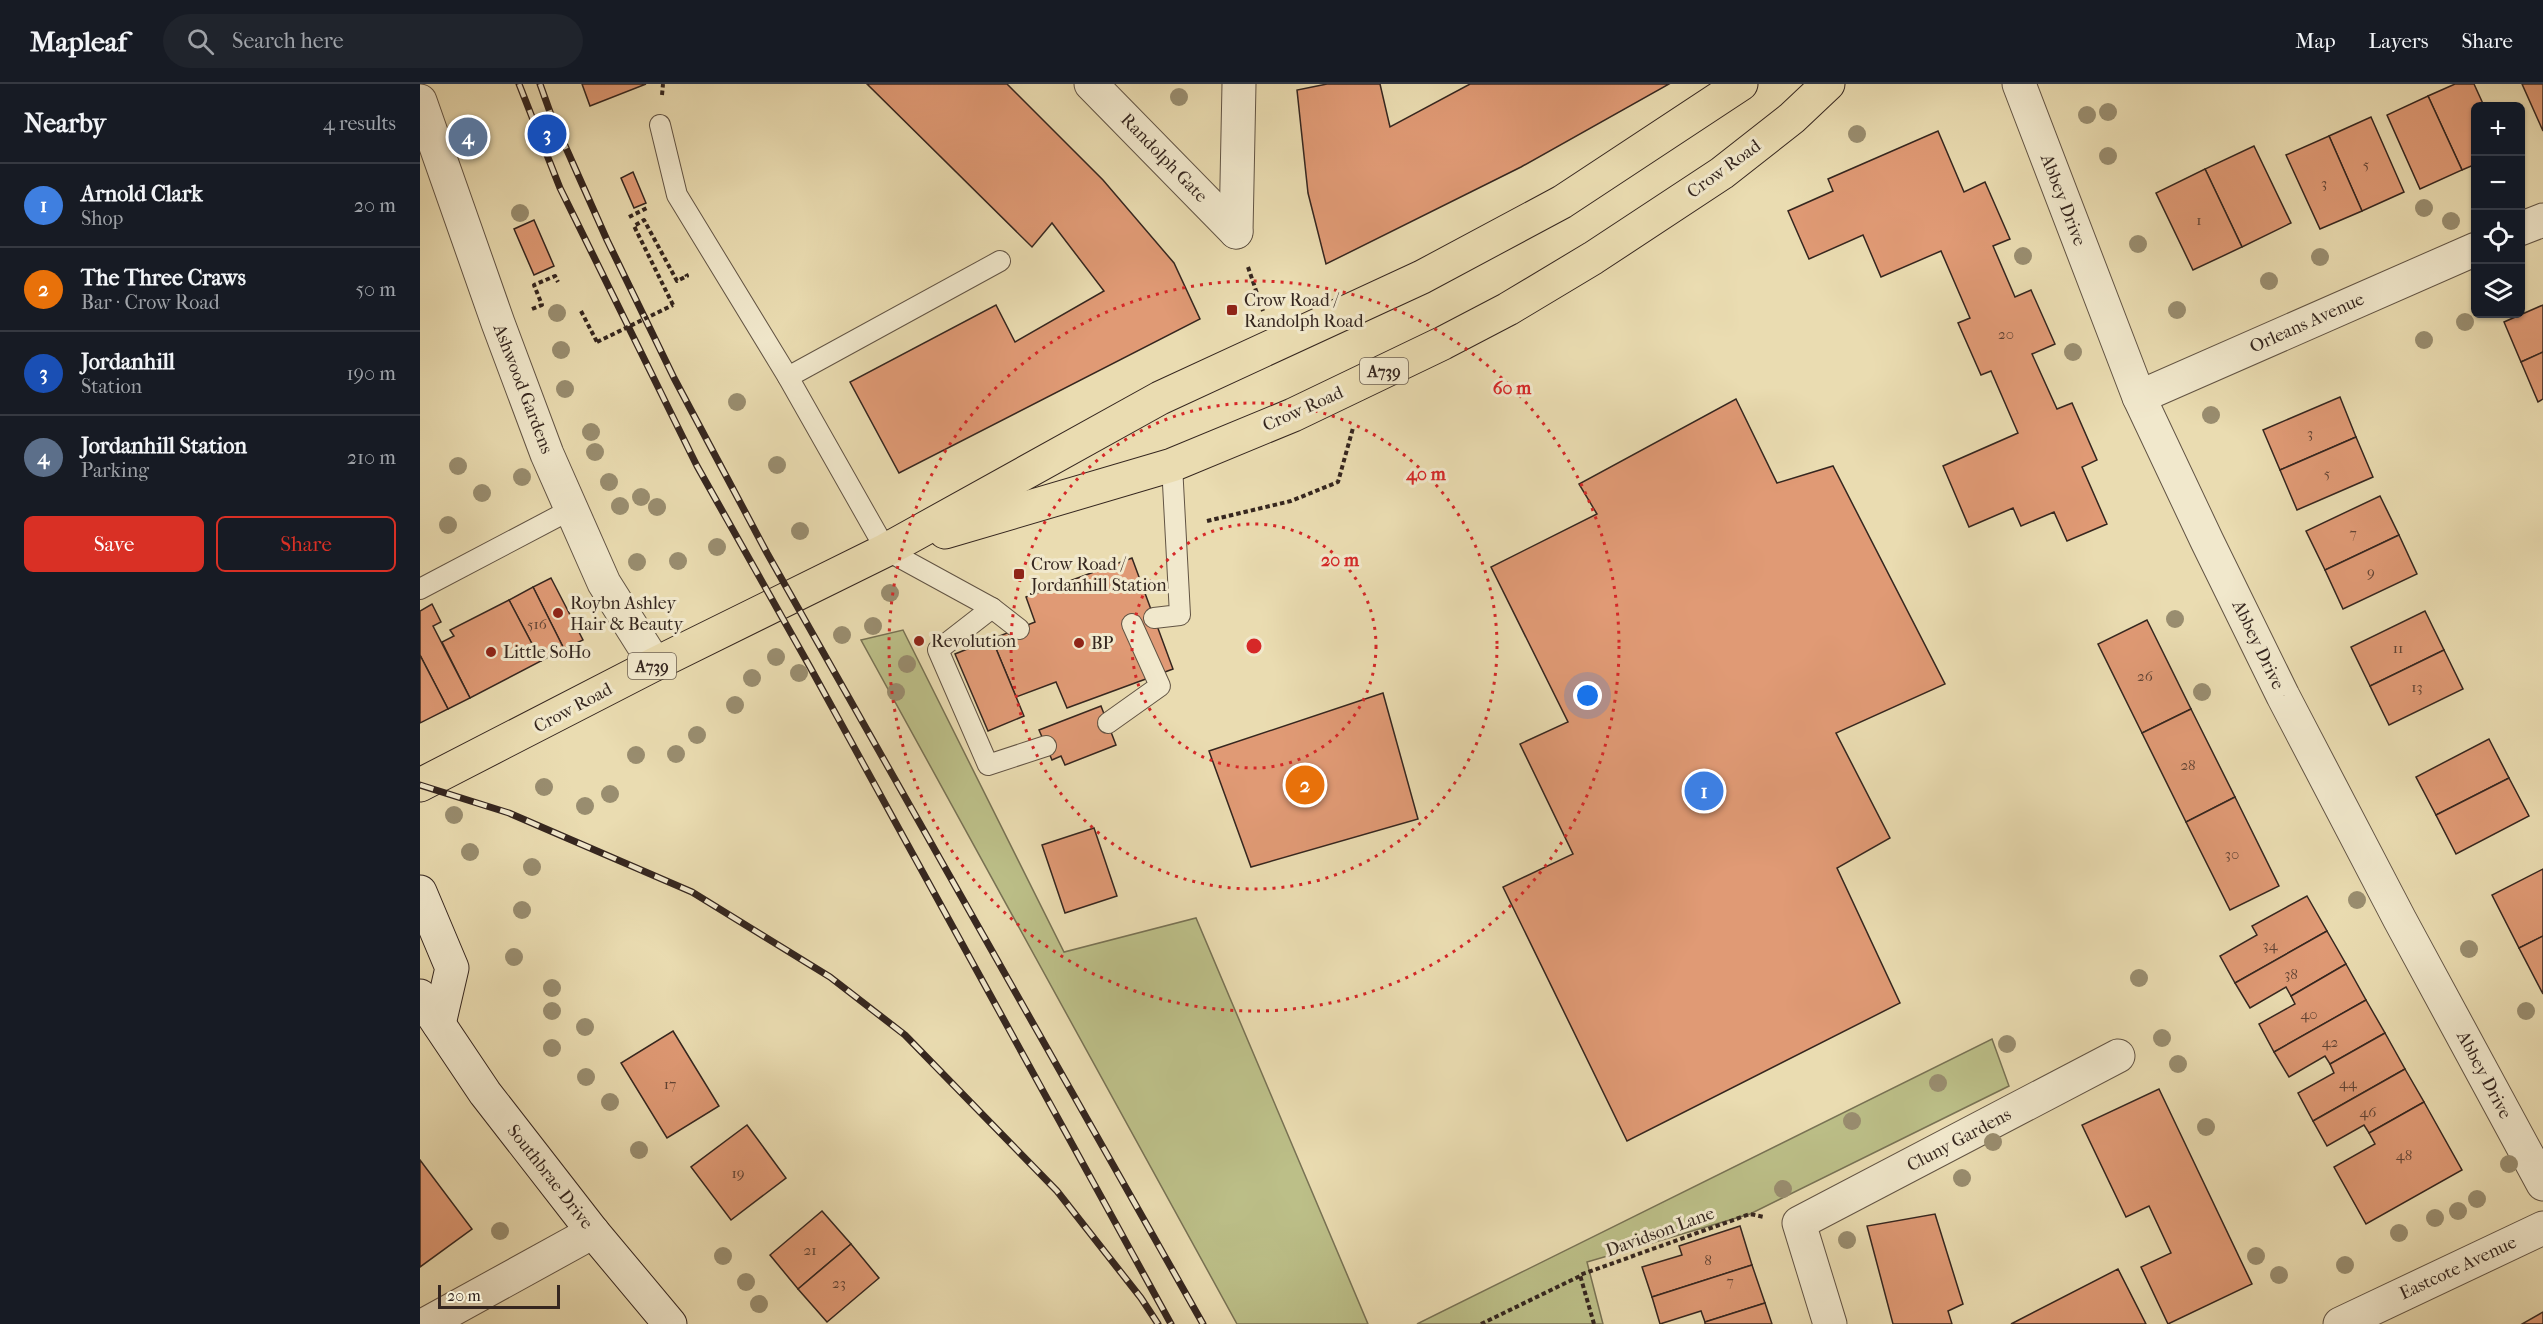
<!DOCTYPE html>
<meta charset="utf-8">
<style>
:root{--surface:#171b24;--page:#20242c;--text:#f1f3f6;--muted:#9ea1a6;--line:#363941;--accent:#d93025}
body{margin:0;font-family:"IM FELL French Canon",serif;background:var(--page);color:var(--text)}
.controls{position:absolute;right:18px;top:18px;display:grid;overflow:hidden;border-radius:9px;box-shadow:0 2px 4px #0004}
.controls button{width:54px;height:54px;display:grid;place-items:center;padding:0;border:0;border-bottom:2px solid var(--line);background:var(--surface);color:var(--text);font:30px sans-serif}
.scale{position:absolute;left:18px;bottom:15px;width:122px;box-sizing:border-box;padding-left:6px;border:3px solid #35261f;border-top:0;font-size:16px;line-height:21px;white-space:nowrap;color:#35261f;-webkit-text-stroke:4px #f1e8cc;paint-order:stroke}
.you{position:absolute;left:1168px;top:612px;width:21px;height:21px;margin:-15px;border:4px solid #fff;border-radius:50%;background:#1a73e8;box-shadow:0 0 0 9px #1a73e833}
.badge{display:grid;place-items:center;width:39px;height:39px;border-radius:50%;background:var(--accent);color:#fff;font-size:20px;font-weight:700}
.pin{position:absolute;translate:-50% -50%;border:3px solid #fff;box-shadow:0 2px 6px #0006}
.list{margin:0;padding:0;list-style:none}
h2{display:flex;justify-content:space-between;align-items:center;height:78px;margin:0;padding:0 24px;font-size:26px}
h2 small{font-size:20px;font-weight:400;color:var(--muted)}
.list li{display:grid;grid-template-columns:39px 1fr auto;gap:18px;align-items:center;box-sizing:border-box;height:84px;padding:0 24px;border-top:2px solid var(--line)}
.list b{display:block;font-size:22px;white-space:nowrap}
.list p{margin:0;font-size:20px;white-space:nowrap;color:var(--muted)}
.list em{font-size:20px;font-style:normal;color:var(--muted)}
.actions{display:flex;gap:12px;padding:18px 24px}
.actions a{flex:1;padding:14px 0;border:2px solid var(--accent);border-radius:9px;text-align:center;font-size:21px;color:var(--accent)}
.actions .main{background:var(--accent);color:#fff}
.icon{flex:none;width:33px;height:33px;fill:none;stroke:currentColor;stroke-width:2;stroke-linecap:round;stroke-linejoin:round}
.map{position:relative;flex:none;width:2123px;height:1240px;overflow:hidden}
header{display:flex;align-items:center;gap:36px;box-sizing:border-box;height:84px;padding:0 30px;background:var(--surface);border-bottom:2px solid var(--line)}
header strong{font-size:28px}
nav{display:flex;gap:33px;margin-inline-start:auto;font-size:21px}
.search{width:420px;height:54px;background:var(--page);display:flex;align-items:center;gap:15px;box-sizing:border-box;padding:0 21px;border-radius:33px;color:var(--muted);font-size:22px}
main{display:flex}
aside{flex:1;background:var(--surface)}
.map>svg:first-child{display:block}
</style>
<header>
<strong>Mapleaf</strong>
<div class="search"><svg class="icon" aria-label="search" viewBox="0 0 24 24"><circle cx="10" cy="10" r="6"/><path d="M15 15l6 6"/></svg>Search here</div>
<nav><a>Map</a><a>Layers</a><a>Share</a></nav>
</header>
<main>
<aside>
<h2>Nearby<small>4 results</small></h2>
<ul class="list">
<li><span class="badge" style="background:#3f7fe0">1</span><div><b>Arnold Clark</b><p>Shop</p></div><em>20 m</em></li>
<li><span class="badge" style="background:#e8710a">2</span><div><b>The Three Craws</b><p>Bar · Crow Road</p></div><em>50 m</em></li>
<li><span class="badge" style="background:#1a4fb4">3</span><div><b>Jordanhill</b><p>Station</p></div><em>190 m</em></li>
<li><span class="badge" style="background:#5c6f8a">4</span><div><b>Jordanhill Station</b><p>Parking</p></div><em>210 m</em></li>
</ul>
<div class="actions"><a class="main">Save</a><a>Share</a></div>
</aside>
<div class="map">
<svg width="2123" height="1240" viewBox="0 0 2123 1240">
<rect width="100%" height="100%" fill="#eadcb1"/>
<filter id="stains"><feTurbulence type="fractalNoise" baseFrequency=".00333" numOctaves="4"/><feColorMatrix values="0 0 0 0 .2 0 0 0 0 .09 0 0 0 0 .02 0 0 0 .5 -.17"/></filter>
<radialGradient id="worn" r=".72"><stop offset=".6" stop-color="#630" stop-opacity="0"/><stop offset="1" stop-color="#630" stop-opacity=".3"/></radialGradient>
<!-- green -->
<g fill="#bcbf88" stroke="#787254" stroke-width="1.5">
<path d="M483 546 644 868 776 834 948 1240H817L441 556Z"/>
<path d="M1572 955 1589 1002 1330 1130 1167 1178 1183 1240H997Z"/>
</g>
<!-- building -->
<g fill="#e09a75" stroke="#35261f" stroke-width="1.5">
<path d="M162 0H226L170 22Z"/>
<path d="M447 0H587L683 96 754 179 780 235 479 389 430 298 576 221 595 258 684 207 632 139 612 163Z"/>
<path d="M907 0H960L970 43 1050 0H1249L1101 83 906 180 888 109 877 6Z"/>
<path d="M2035 0H2054L2064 22H2056V80L2042 86 2008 12Z"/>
<path d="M2102 0H2123V47Z"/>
<path d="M2008 12 2042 86 2000 105 1967 31Z"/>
<path d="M1951 33 1984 108 1942 127 1909 52Z"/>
<path d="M1518 47 1544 108 1565 98 1590 155 1573 162 1595 213 1611 206 1635 260 1612 270 1637 325 1652 319 1677 376 1662 383 1687 440 1647 457 1634 428 1601 442 1593 424 1549 443 1523 382 1598 349 1571 287 1561 291 1538 239 1550 234 1521 167 1461 193 1443 151 1389 175 1368 127 1413 107 1408 95Z"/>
<path d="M1909 52 1942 127 1900 145 1866 71Z"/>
<path d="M1834 62 1871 139 1822 163 1785 85Z"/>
<path d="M1785 85 1822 163 1773 186 1736 109Z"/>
<path d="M213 88 226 119 214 124 201 94Z"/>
<path d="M114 136 134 182 114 191 94 145Z"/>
<path d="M2123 221V268L2101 278 2084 238Z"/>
<path d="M2123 268V315L2118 318 2101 278Z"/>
<path d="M1920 313 1936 353 1860 386 1843 346Z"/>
<path d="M1316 315 1357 399 1413 382 1525 600 1416 649 1470 754 1417 784 1480 919 1207 1057 1083 803 1153 770 1100 660 1148 638 1071 483 1177 430 1159 400Z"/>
<path d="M1936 353 1953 393 1877 426 1860 386Z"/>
<path d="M1960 412 1979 451 1905 486 1886 447Z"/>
<path d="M1979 451 1997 490 1923 525 1905 486Z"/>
<path d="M712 474 753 585 647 624 636 598 596 613 572 555 615 538 606 513Z"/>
<path d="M131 494 163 556 144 565 113 503Z"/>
<path d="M113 503 144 565 121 577 89 516Z"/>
<path d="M89 516 121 577 50 614 22 558 34 552 30 546Z"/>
<path d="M12 520 21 538 13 542 50 614 28 625 0 571V527Z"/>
<path d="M2005 527 2024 566 1950 602 1931 563Z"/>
<path d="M1727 536 1771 625 1722 649 1678 560Z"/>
<path d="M572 555 604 632 568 647 535 570Z"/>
<path d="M2024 566 2043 605 1969 641 1950 602Z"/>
<path d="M0 571 28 625 0 639Z"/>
<path d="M963 609 998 735 831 783 789 667Z"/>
<path d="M681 622 696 661 645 681 641 672 632 676 619 646Z"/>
<path d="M1771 625 1815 713 1766 738 1722 649Z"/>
<path d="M2069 655 2089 694 2016 731 1996 693Z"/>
<path d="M2089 694 2109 732 2036 770 2016 731Z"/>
<path d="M1815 713 1859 802 1810 826 1766 738Z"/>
<path d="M674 744 697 812 645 829 622 761Z"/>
<path d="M2123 785V852L2099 864 2072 811Z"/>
<path d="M1887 812 1907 847 1815 899 1800 872 1837 851 1832 842Z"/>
<path d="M1907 847 1926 880 1871 912 1866 903 1830 924 1815 899Z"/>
<path d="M2123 852V910L2099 864Z"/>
<path d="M1926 880 1946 916 1854 968 1839 940 1875 920 1871 912Z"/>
<path d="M1946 916 1965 949 1910 980 1905 972 1869 993 1854 968Z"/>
<path d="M253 947 299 1022 247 1054 201 979Z"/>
<path d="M1965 949 1985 985 1893 1037 1878 1009 1914 989 1910 980Z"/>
<path d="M1985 985 2004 1018 1949 1049 1944 1041 1907 1062 1893 1037Z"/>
<path d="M1739 1005 1832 1200 1748 1240 1721 1183 1751 1169 1729 1122 1706 1133 1662 1041Z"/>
<path d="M2004 1018 2042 1086 1946 1140 1914 1083 1955 1060 1949 1049Z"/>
<path d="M327 1041 366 1094 311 1136 271 1083Z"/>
<path d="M0 1076 52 1145 0 1183Z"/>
<path d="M402 1127 431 1160 378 1205 350 1171Z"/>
<path d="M1515 1130 1543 1220 1528 1227 1532 1240H1473L1447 1142Z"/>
<path d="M1320 1142 1332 1181 1232 1213 1222 1183 1262 1171 1259 1162Z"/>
<path d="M431 1160 459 1194 407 1238 378 1205Z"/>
<path d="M1332 1181 1345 1219 1285 1238 1281 1227 1240 1240 1232 1213Z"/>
<path d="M1698 1185 1726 1240H1591Z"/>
<path d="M1345 1219 1352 1240H1285V1238Z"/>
<path d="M2123 1228V1240H2102Z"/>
</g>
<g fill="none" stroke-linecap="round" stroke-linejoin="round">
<!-- lane casing -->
<g stroke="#625444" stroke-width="22">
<g id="lane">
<path d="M240 41 257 111 368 293 466 466 572 524 599 545"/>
<path d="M368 293 580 177"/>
<path d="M0 505 152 425"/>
<path d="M572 524 518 566 568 681 626 662"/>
<path d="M734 534 760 531 752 381"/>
<path d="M688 639 740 602 712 540"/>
</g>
</g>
<!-- street casing -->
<g stroke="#625444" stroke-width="35">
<g id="street">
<path d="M671 0 816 148"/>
<path d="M1599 0 1719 313 1787 457 1863 612 1980 836 2123 1100"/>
<path d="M0 17 78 239 127 370 184 499 235 580"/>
<path d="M2100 145 2123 136"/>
<path d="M816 148 819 0"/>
<path d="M1719 313 2056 165"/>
<path d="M6 1240 173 1148"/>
<path d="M1410 1240 1379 1139 1698 972"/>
<path d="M1920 1240 2123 1144"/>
</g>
</g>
<!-- secondary casing -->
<g stroke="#35261f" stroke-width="35">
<g id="secondary">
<path d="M0 808 32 884 19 940"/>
<path d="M0 912 65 1009 173 1148 250 1240"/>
</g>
</g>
<!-- primary casing -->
<g stroke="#35261f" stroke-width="35">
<g id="primary">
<path d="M525 448 752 381 873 331 1023 259 1088 225 1173 174 1302 89 1372 34 1408 0"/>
<path d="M0 701 235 580 466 466 740 314 1002 193 1142 118 1321 0"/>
</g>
</g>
<!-- path -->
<g stroke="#35261f" stroke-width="4" stroke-dasharray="4.5 3" stroke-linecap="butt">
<path d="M242 11 243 0"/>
<path d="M209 133 229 123"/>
<path d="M828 183 843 227"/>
<path d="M253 221 214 142 224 136 257 197 267 192 266 190"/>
<path d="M112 225 122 221 114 201 135 192 138 198"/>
<path d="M161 227 177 258"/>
<path d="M787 437 871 417 918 398 933 344"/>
<path d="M1061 1240 1160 1192"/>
<path d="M1174 1240 1160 1191 1330 1130 1344 1133"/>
</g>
<!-- lane -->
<use href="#lane" stroke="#f1e8cc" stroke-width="20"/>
<!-- street -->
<use href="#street" stroke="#f1e8cc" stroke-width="33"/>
<!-- secondary -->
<use href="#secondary" stroke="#f1e8cc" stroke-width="33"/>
<!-- primary -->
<use href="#primary" stroke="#eadcb1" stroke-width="33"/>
<!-- rail casing -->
<g stroke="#35261f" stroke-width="7">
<g id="rail">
<path d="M99 0 140 104 277 382 390 583 751 1240"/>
<path d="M120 0 130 28 187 156 254 294 347 469 783 1240"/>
<path d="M0 701 89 729 272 808 410 893 485 951 637 1107 721 1214 738 1240"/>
</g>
</g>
<!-- rail -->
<use href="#rail" stroke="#f1e8cc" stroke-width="4.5" stroke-dasharray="14" stroke-linecap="butt"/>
<!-- path-bridge -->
<path stroke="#35261f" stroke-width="4" stroke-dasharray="4.5 3" stroke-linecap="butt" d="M177 258 253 221"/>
</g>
<!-- trees -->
<g fill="#998d6f">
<circle cx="759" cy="13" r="9"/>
<circle cx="1688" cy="28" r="9"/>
<circle cx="1667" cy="31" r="9"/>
<circle cx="1437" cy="50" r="9"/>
<circle cx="1688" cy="72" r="9"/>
<circle cx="2004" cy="124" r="9"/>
<circle cx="100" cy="129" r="9"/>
<circle cx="2031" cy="137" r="9"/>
<circle cx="1718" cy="160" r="9"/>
<circle cx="1603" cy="172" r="9"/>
<circle cx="1900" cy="173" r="9"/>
<circle cx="1849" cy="197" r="9"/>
<circle cx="1757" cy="226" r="9"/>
<circle cx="137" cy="229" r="9"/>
<circle cx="2045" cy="238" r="9"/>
<circle cx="2004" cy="256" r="9"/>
<circle cx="141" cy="266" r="9"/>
<circle cx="1653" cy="268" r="9"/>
<circle cx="145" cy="305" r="9"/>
<circle cx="317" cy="318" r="9"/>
<circle cx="1791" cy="331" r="9"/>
<circle cx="171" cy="348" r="9"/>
<circle cx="175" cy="368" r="9"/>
<circle cx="357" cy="381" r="9"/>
<circle cx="38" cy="382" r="9"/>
<circle cx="102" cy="393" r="9"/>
<circle cx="189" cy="398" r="9"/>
<circle cx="62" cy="409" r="9"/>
<circle cx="221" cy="413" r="9"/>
<circle cx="200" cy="422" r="9"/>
<circle cx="237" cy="423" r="9"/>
<circle cx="28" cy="441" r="9"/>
<circle cx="380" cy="447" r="9"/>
<circle cx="297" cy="463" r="9"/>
<circle cx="258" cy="477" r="9"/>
<circle cx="217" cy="478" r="9"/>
<circle cx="470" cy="509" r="9"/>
<circle cx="1755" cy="535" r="9"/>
<circle cx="453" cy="542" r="9"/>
<circle cx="422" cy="551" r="9"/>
<circle cx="356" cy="573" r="9"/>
<circle cx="487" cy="580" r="9"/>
<circle cx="379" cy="589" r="9"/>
<circle cx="332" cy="594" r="9"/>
<circle cx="476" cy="608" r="9"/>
<circle cx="1782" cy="608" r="9"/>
<circle cx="315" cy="621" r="9"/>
<circle cx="277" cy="651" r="9"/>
<circle cx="256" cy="670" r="9"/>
<circle cx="216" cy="671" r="9"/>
<circle cx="124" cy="703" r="9"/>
<circle cx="190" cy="710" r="9"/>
<circle cx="165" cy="722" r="9"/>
<circle cx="34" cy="731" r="9"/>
<circle cx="50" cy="768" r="9"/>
<circle cx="112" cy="783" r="9"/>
<circle cx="1937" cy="816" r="9"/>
<circle cx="102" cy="826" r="9"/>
<circle cx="2049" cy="865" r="9"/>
<circle cx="94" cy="873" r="9"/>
<circle cx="1719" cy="894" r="9"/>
<circle cx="132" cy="904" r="9"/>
<circle cx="132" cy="927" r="9"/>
<circle cx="2106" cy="927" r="9"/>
<circle cx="165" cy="943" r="9"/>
<circle cx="1742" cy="954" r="9"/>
<circle cx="1587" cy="960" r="9"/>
<circle cx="132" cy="964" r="9"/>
<circle cx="1758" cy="980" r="9"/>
<circle cx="166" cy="993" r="9"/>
<circle cx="1518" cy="999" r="9"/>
<circle cx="190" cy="1018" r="9"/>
<circle cx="1432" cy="1037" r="9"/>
<circle cx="1786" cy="1043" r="9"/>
<circle cx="1573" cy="1058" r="9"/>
<circle cx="219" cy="1066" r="9"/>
<circle cx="2089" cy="1080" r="9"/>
<circle cx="1542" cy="1094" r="9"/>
<circle cx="1363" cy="1105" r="9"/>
<circle cx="2057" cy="1115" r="9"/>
<circle cx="2038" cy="1127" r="9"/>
<circle cx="2015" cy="1134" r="9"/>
<circle cx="80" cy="1147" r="9"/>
<circle cx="1979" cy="1149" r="9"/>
<circle cx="1427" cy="1156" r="9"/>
<circle cx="303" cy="1172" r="9"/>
<circle cx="1836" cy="1172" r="9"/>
<circle cx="1925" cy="1181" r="9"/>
<circle cx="1859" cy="1191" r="9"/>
<circle cx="326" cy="1198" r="9"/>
<circle cx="339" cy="1220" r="9"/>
</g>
<!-- distance rings -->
<g fill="none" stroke="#d62828" stroke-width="3" stroke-dasharray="3 6">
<circle cx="834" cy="562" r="122"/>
<circle cx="834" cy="562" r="243"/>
<circle cx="834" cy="562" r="365"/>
</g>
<!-- markers -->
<g fill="#8f2418" stroke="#f1e8cc" stroke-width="2">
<rect x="806" y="220" width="12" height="12" rx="3"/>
<rect x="593" y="484" width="12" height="12" rx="3"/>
<circle cx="138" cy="529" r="6"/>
<circle cx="499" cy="557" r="6"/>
<circle cx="659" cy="559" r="6"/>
<circle cx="71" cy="568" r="6"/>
</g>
<g text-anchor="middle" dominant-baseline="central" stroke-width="6" stroke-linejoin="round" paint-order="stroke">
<!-- number labels -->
<g font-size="15" fill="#604334">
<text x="1946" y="80">5</text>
<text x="1904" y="99">3</text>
<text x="1779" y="136">1</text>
<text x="1586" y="250">20</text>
<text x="1890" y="349">3</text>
<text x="1907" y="389">5</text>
<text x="1933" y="449">7</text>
<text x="1951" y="488">9</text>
<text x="117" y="540">516</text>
<text x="1978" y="564">11</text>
<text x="1725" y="592">26</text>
<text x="1997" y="603">13</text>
<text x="1768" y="681">28</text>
<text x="1812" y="770">30</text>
<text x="1850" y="861">34</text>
<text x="1871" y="890">38</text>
<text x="1889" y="930">40</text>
<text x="1910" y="958">42</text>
<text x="1928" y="999">44</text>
<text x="250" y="1000">17</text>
<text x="1948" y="1028">46</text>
<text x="1984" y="1071">48</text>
<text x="318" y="1089">19</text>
<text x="390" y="1166">21</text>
<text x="1288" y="1176">8</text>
<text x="1310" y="1197">7</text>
<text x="419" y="1199">23</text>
</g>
<!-- shield labels -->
<g fill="#f1e8cc" stroke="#6d6053" stroke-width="1.5">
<rect x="940" y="274" width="48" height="26" rx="4.5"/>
<rect x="208" y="569" width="48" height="26" rx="4.5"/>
</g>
<g font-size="16" font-weight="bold" fill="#35261f">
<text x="964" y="287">A739</text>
<text x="232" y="582">A739</text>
</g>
<!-- street labels -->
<g font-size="18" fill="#35261f" stroke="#f1e8cc">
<text transform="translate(744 74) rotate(46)">Randolph Gate</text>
<text transform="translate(1304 85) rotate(-36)">Crow Road</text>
<text transform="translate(1643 116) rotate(69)">Abbey Drive</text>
<text transform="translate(1887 239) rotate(-24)">Orleans Avenue</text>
<text transform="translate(103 305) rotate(69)">Ashwood Gardens</text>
<text transform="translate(883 325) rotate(-24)">Crow Road</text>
<text transform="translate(1838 561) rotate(64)">Abbey Drive</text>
<text transform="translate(153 624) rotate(-28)">Crow Road</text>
<text transform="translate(2064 991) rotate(62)">Abbey Drive</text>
<text transform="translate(1539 1056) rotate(-28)">Cluny Gardens</text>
<text transform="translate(130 1093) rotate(52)">Southbrae Drive</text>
<text transform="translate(1240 1148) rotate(-20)">Davidson Lane</text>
<text transform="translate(2038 1184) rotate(-25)">Eastcote Avenue</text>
</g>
<!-- poi labels -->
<g font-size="18" fill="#35261f" stroke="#f1e8cc" text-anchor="start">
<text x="824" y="216">Crow Road /<tspan x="824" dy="21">Randolph Road</tspan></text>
<text x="611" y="480">Crow Road /<tspan x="611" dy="21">Jordanhill Station</tspan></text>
<text x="150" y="519">Roybn Ashley<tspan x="150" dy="21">Hair &amp; Beauty</tspan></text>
<text x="511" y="557">Revolution</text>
<text x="671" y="559">BP</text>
<text x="83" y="568">Little SoHo</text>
</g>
</g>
<circle cx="834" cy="562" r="9" fill="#d62828" stroke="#f1e8cc" stroke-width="3"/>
<g font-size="18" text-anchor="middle" font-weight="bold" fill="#d62828" stroke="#f1e8cc" stroke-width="6" stroke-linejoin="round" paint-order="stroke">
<text x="1092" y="310">60 m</text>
<text x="1006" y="396">40 m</text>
<text x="920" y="482">20 m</text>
</g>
<rect width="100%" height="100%" filter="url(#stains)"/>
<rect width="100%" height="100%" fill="url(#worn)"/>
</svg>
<div class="controls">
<button>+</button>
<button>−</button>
<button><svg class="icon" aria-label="locate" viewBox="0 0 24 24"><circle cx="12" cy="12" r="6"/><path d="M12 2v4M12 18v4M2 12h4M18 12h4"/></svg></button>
<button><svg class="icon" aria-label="layers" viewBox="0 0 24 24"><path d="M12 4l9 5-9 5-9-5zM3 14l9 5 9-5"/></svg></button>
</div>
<div class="scale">20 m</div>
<div class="you"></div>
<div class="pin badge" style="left:1284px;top:707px;background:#3f7fe0">1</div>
<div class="pin badge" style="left:885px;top:701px;background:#e8710a">2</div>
<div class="pin badge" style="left:127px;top:50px;background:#1a4fb4">3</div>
<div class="pin badge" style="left:48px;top:53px;background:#5c6f8a">4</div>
</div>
</main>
